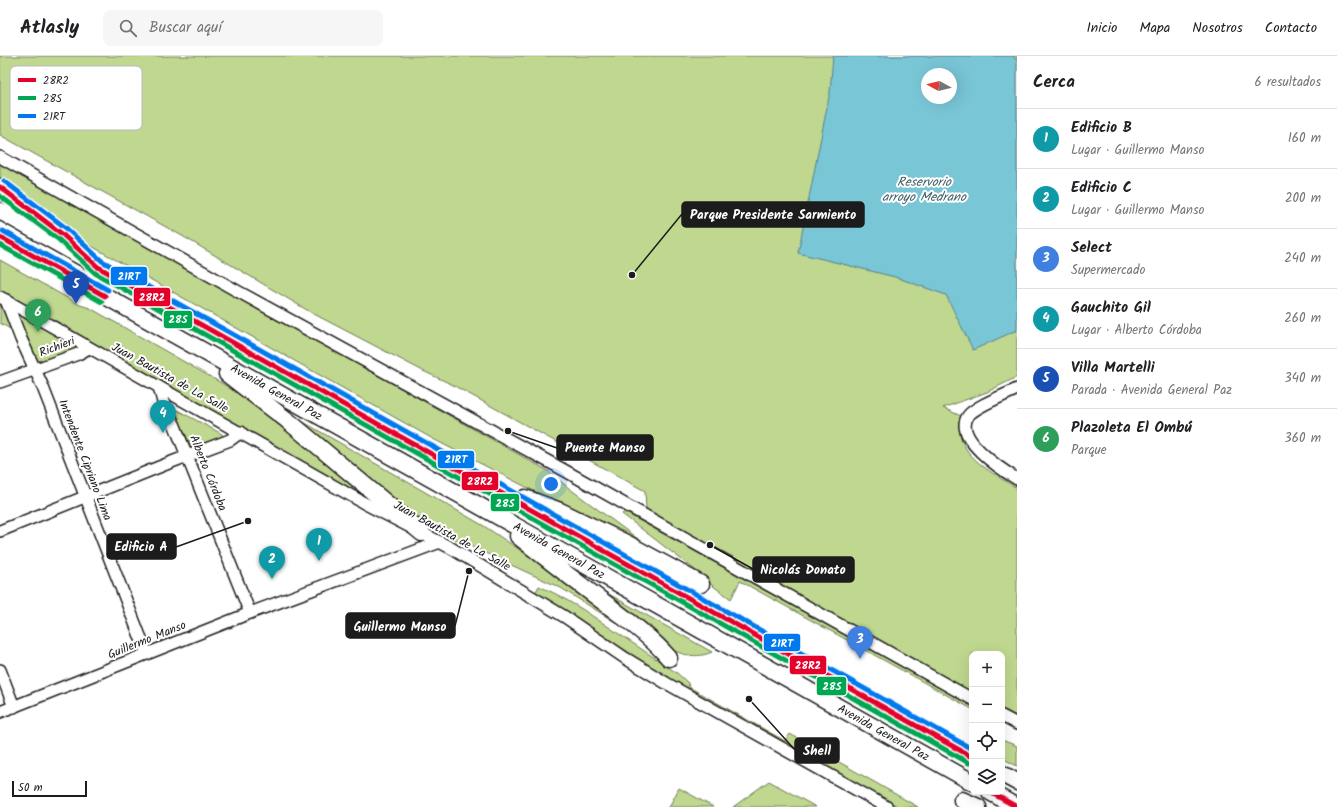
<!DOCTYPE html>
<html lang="es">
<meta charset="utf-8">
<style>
:root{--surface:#fff;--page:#f6f6f6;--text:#202124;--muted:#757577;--line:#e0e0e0;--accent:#d93025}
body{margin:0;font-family:Kalam,sans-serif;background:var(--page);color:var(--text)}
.controls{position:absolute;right:12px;bottom:12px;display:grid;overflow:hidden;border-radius:8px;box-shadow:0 4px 16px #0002}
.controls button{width:36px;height:36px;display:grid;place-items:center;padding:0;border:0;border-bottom:1px solid var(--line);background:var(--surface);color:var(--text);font:20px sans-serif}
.compass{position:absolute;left:921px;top:12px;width:36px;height:36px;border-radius:50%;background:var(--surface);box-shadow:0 4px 16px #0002;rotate:278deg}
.scale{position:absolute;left:12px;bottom:10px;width:75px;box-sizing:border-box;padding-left:4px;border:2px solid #1c1c1c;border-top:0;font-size:11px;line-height:14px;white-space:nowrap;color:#1c1c1c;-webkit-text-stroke:3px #fff;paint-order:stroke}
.you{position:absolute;left:551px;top:428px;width:14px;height:14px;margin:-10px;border:3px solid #fff;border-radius:50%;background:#1a73e8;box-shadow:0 0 0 6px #1a73e833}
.badge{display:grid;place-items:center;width:26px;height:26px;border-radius:50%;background:var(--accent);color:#fff;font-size:13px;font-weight:700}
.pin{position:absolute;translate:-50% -33px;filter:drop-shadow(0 1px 2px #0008)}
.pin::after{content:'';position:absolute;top:21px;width:14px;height:12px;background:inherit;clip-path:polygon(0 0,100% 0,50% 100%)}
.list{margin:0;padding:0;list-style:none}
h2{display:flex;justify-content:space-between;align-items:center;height:52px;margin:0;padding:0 16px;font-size:17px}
h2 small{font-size:13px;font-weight:400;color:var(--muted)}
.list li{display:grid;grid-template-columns:26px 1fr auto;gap:12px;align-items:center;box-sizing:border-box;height:60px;padding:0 16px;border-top:1px solid var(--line)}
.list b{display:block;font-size:15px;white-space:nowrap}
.list p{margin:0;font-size:13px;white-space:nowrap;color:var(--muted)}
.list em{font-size:13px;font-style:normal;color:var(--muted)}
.icon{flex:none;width:22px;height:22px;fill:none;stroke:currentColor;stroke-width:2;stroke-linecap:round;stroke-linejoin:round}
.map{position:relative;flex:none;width:1017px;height:751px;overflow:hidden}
header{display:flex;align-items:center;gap:24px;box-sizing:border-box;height:56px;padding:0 20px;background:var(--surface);border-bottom:1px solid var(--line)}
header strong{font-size:19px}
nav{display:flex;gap:22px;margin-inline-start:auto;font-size:14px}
.search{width:280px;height:36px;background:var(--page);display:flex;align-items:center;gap:10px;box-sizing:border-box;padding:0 14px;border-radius:8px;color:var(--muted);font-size:15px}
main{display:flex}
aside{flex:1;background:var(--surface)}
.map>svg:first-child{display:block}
</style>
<header>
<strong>Atlasly</strong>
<div class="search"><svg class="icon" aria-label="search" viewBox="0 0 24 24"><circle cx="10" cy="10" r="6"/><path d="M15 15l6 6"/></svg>Buscar aquí</div>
<nav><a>Inicio</a><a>Mapa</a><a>Nosotros</a><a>Contacto</a></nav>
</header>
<main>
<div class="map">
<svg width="1017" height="751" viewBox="0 0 1017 751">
<rect width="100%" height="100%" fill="#fff"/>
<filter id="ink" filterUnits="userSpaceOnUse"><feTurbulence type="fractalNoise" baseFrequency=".025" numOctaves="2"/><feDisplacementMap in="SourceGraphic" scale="8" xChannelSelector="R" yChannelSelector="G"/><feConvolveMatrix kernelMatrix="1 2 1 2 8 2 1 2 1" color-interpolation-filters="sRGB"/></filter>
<g filter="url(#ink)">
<!-- green -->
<g fill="#bfd78e" stroke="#6e7a55" fill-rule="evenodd">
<path d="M0 0H1017V321L987 336 943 352 961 360C961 368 959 377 962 385 970 406 999 421 1017 432V661L1002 653V598H972V636L646 453 645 435 451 328 423 315 312 257 184 181 0 79ZM927 18H951V42H927Z"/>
<path d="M0 107 548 415 570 433 649 491 528 432 433 383 339 330 79 183 0 123Z"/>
<path d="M0 204 80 249 90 252 223 328 280 365 374 445 191 345 60 267 0 235Z"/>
<path d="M0 249 4 251 12 274 0 267Z"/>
<path d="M22 258 78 290 77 295 36 309 18 261Z"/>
<path d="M177 354 222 378 223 381 197 393 192 392 175 357Z"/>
<path d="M300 364 484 470 559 520 629 575 561 532 416 465 299 366Z"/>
<path d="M624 456 972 650V653L740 525 731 543 713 530 695 514 622 458Z"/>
<path d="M539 530 556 538 582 553 677 617 688 627 689 631 785 685 790 678 918 751H899L664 619 535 537Z"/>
<path d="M598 532 712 596C697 603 680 599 667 591Z"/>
<path d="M1002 684 1017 690V710L1002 702Z"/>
<path d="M769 725 816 751H733Z"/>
<path d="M679 732 713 751H669Z"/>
</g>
<!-- water -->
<path fill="#79c6d7" stroke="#54828c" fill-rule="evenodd" d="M833 0H1013L1017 5V274L973 294 946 239 895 221 798 197 830 36ZM927 18H951V42H927Z"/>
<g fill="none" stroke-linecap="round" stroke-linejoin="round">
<!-- minor casing -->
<g stroke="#1c1c1c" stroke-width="14">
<g id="minor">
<path d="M0 101 239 236 562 413 972 643"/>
<path d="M0 241 364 447 451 492 565 561 625 602 666 627 887 751"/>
<path d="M6 244 21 283 42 329 147 598"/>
<path d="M0 326 78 298 89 292"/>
<path d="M159 331 163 346 175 370 250 557"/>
<path d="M1017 333C1006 339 975 350 968 360 953 382 1002 414 1017 423"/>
<path d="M0 475 169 407 230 384 241 376"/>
<path d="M0 614 14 651"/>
<path d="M0 656 250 557 440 486"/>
<path d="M1002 660 1017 668"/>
</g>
</g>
<!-- highway casing -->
<g stroke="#1c1c1c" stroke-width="19">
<g id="highway">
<path d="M0 131 62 178 76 191"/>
<path d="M0 155 972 701"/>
<path id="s1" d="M0 181 972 726"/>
<path d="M227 318 287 364 422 477"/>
<path d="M525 442 560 455 628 488 701 528"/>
<path d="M518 480C548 504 578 527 609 550 630 566 652 582 669 602"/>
<path d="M1002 718 1017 726"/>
<path d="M990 736 1017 751"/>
<path d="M962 744 978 751"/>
</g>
</g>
<!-- minor -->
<use href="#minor" stroke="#fff" stroke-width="11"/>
<!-- highway -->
<use href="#highway" stroke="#fff" stroke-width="16"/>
<!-- bus-1 casing -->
<g stroke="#fff" stroke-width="8">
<g id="bus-1">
<path d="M0 131 62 178 98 211 972 701"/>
<path d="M0 181 105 240"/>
<path d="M990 736 1017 751"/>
</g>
</g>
<!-- bus-2 casing -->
<g stroke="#fff" stroke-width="8">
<g id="bus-2">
<path d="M0 140 58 183 95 217 969 707"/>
<path d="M0 189 102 246"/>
</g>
</g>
<!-- bus-3 casing -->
<g stroke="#fff" stroke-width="8">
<g id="bus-3">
<path d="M4 125 66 172 102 205 972 693"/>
<path d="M3 175 108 234"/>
</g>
</g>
<!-- bus-1 -->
<use href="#bus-1" stroke="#e4002b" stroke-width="5"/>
<!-- bus-2 -->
<use href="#bus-2" stroke="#00a651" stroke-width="5"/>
<!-- bus-3 -->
<use href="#bus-3" stroke="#0079ef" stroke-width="5"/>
</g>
</g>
<g text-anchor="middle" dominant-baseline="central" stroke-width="4" stroke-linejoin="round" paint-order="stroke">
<!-- street labels -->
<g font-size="12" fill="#1c1c1c" stroke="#fff">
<text transform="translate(57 291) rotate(-21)">Richieri</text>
<text transform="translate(170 322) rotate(29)">Juan Bautista de La Salle</text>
<text stroke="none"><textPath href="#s1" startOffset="317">Avenida General Paz</textPath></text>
<text transform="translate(85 404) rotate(69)">Intendente Cipriano Lima</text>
<text transform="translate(208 417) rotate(68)">Alberto Córdoba</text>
<text transform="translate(452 480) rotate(29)">Juan Bautista de La Salle</text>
<text stroke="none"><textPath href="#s1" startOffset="641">Avenida General Paz</textPath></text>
<text transform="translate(147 584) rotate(-22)">Guillermo Manso</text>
<text stroke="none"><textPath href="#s1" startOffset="1013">Avenida General Paz</textPath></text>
</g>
<!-- water labels -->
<g font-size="13" font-style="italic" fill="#416067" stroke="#fff">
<text x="924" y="126">Reservorio<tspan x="924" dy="15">arroyo Medrano</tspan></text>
</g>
</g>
<!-- legend -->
<rect x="10" y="10" width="132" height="64" rx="6" fill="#fff" stroke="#bbb" stroke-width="1"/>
<rect x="18" y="22" width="18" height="4" fill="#e4002b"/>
<rect x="18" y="40" width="18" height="4" fill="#00a651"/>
<rect x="18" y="58" width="18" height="4" fill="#0079ef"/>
<g font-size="11" fill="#1c1c1c">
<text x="43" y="28">28R2</text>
<text x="43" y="46">28S</text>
<text x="43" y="64">21RT</text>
</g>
<!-- callouts -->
<path fill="none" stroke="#1c1c1c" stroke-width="1.5" d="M632 219L682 158M508 375L557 392M248 465L176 491M710 489L753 513M469 515L455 570M749 643L795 694"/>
<g fill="#1c1c1c" stroke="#fff" stroke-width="1.5">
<circle cx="632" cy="219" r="4"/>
<circle cx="508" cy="375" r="4"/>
<circle cx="248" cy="465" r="4"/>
<circle cx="710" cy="489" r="4"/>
<circle cx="469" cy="515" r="4"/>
<circle cx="749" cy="643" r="4"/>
</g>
<g fill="#1c1c1c" stroke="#1c1c1c" stroke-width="1.5">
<rect x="682" y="146" width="182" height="25" rx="4"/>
<rect x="557" y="379" width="96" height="25" rx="4"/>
<rect x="107" y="478" width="69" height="25" rx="4"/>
<rect x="753" y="501" width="101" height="25" rx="4"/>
<rect x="346" y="557" width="109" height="25" rx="4"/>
<rect x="795" y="682" width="44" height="25" rx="4"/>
</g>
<g font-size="13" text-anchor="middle" font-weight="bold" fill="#fff">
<text x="773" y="163">Parque Presidente Sarmiento</text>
<text x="605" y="396">Puente Manso</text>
<text x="141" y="495">Edificio A</text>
<text x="803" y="518">Nicolás Donato</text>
<text x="400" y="575">Guillermo Manso</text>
<text x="817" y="699">Shell</text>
</g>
<g stroke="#fff" stroke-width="1.5">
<rect x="110" y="210" width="38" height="20" rx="4" fill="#0079ef"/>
<rect x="133" y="231" width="38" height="20" rx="4" fill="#e4002b"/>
<rect x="163" y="254" width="30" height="19" rx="4" fill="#00a651"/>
<rect x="437" y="394" width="38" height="19" rx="4" fill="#0079ef"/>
<rect x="461" y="415" width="38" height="20" rx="4" fill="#e4002b"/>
<rect x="490" y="437" width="30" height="19" rx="4" fill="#00a651"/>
<rect x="763" y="577" width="38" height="19" rx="4" fill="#0079ef"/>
<rect x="789" y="599" width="38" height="20" rx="4" fill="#e4002b"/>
<rect x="816" y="620" width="31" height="20" rx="4" fill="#00a651"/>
</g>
<g font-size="11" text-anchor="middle" font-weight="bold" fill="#fff">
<text x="129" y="224">21RT</text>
<text x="152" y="245">28R2</text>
<text x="178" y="267">28S</text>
<text x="456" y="407">21RT</text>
<text x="480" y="429">28R2</text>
<text x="505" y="451">28S</text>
<text x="782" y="591">21RT</text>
<text x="808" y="613">28R2</text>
<text x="832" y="634">28S</text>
</g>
</svg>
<div class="controls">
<button>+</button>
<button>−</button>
<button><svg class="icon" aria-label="locate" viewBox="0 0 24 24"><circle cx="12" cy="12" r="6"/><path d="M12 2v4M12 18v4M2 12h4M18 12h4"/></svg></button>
<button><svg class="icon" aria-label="layers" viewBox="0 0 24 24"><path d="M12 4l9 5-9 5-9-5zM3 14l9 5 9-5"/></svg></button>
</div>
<svg class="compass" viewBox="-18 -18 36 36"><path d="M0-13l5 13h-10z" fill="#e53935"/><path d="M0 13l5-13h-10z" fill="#757577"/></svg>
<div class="scale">50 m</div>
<div class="you"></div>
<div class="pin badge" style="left:319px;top:505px;background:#0f9aa8">1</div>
<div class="pin badge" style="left:272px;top:523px;background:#0f9aa8">2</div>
<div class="pin badge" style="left:860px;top:603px;background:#3f7fe0">3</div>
<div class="pin badge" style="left:163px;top:377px;background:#0f9aa8">4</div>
<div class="pin badge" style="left:76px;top:248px;background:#1a4fb4">5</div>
<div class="pin badge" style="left:38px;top:276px;background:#2e9e5b">6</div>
</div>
<aside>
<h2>Cerca<small>6 resultados</small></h2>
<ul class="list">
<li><span class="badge" style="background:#0f9aa8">1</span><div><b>Edificio B</b><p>Lugar · Guillermo Manso</p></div><em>160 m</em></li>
<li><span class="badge" style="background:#0f9aa8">2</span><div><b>Edificio C</b><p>Lugar · Guillermo Manso</p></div><em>200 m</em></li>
<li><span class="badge" style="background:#3f7fe0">3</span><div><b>Select</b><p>Supermercado</p></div><em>240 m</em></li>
<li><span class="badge" style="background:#0f9aa8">4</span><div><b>Gauchito Gil</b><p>Lugar · Alberto Córdoba</p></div><em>260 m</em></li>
<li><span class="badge" style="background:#1a4fb4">5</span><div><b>Villa Martelli</b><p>Parada · Avenida General Paz</p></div><em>340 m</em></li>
<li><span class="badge" style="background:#2e9e5b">6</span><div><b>Plazoleta El Ombú</b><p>Parque</p></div><em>360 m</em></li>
</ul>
</aside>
</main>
